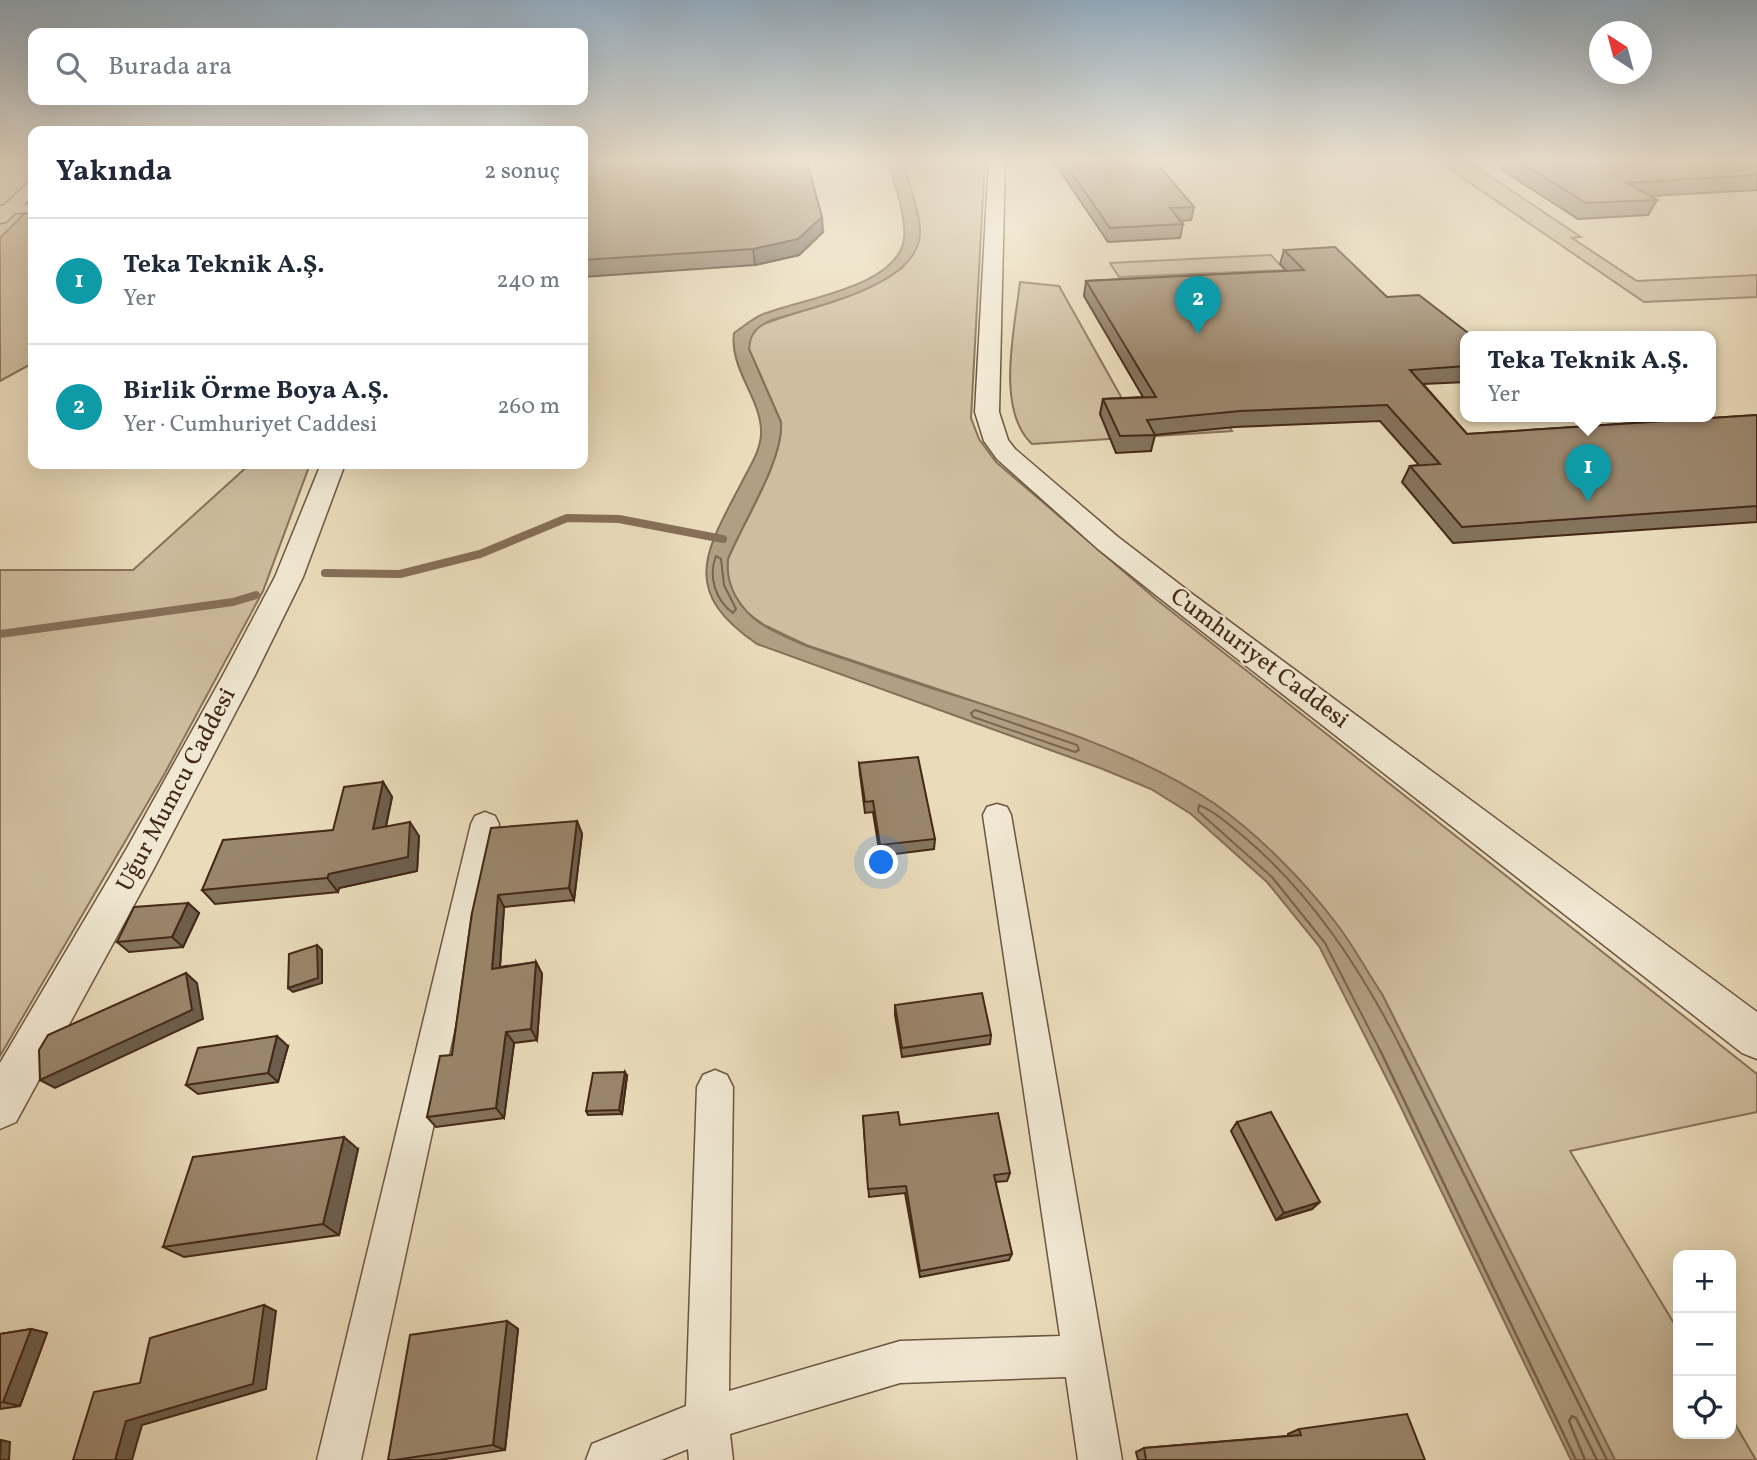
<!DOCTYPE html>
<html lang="tr">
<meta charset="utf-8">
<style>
:root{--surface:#fff;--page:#f6f6f7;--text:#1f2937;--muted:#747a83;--line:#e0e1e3;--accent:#db2777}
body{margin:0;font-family:Vollkorn,serif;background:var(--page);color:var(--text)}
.controls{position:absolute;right:21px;bottom:21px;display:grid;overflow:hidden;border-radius:14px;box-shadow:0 7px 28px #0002}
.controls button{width:63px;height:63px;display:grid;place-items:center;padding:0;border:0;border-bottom:2px solid var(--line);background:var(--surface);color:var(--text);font:35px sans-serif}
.compass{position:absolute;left:1589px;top:21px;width:63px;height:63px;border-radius:50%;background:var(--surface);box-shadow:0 7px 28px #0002;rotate:324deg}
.you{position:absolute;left:882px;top:863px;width:24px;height:24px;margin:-18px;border:5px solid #fff;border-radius:50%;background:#1a73e8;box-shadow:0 0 0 10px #1a73e833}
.badge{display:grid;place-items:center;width:46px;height:46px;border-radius:50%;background:var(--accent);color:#fff;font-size:23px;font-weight:700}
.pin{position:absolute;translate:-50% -58px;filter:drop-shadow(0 2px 4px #0008)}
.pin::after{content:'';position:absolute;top:37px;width:24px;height:21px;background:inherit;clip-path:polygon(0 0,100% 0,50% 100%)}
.popup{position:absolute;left:1460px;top:331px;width:256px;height:91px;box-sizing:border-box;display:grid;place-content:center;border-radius:14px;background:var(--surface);filter:drop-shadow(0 2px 5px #0005);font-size:23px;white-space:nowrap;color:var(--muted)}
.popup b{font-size:26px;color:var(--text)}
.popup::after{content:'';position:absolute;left:50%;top:100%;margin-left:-14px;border:14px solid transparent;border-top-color:var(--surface)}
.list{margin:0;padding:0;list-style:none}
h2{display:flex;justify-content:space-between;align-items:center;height:91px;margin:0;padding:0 28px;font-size:30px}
h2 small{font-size:23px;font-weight:400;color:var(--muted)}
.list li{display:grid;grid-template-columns:46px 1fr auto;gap:21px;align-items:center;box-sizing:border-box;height:126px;padding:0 28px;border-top:2px solid var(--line)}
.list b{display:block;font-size:26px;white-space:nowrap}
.list p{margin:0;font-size:23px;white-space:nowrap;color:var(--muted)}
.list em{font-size:23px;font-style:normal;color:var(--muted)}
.icon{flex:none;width:38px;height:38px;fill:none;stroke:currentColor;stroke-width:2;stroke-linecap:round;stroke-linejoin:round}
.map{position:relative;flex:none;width:1757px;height:1460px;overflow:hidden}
.search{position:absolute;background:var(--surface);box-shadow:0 7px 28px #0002;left:28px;top:28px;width:560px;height:77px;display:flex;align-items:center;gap:18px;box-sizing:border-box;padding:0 24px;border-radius:14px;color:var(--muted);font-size:26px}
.panel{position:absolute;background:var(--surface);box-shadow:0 7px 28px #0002;left:28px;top:126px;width:560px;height:343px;border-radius:14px}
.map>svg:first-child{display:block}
</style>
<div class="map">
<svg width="1757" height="1460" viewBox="0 0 1757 1460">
<rect width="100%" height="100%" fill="#eadcbb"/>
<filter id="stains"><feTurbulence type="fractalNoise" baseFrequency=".00286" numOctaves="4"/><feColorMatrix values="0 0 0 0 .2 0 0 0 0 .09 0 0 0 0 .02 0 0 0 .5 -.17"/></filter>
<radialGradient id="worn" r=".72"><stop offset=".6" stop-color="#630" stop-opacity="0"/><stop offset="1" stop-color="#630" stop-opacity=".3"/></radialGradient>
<!-- green -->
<g fill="#cebd9f" stroke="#88725b" stroke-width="2">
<path d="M902 159H985L971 418 979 439 996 462 1157 600 1757 1074V1112L1570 1151 1678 1330V1434H1731V1417L1756 1460H1615L1382 994 1215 804 1133 759 1027 719 806 645 764 625 746 612 732 592 727 572 728 559C743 522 784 460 781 422L749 349 750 338 760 325 860 291 889 277 903 267 920 233Z"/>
<path d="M1435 159C1450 159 1460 164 1473 165L1581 237 1572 238 1637 281 1757 275V297L1644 302Z"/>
<path d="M33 213V363L0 381V238L24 214Z"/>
<path d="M1271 255 1285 270 1119 277 1110 263Z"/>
<path d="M1020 282 1059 286 1124 402 1221 414 1232 431 1032 444C995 410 1015 327 1020 282Z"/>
<path d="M250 464H310L263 591 165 773 0 1056V570H133Z"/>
</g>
<!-- water -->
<path fill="#b19f83" stroke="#856f58" stroke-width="2" d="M888 159H902C907 178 921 215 920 233 919 286 812 307 772 320 758 326 750 332 749 349L781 422C784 459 743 522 728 559 725 586 740 610 763 625 796 645 835 655 871 668 982 707 1118 738 1215 804 1258 834 1304 881 1336 923 1353 945 1366 970 1382 994L1615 1460H1571L1395 1095 1319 946 1267 882 1191 814 1151 789 1100 768 757 644C678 590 706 551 743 480 750 466 760 451 761 435 763 400 729 370 734 333 743 327 752 319 761 315 799 299 897 288 904 239 907 218 893 180 888 159Z"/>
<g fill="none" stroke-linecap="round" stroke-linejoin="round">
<!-- shore-far1 -->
<g stroke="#7a644d" stroke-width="2">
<path d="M716 556 721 559 724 585 736 609 733 613C715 600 708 576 716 556Z"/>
<path d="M975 710 1077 745 1079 750 1075 752 973 717 971 713Z"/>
<path d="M1381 1052 1325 943 1272 877 1198 811 1199 805C1216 812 1229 825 1243 836 1313 895 1362 971 1403 1052"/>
</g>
<!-- shore -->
<g stroke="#7a644d" stroke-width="2.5">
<path d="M1380 1050 1576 1460"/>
<path d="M1402 1050 1607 1460"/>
<path d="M1585 1460 1569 1421 1572 1416 1576 1418 1597 1460"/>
</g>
<!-- stream -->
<g stroke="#856f58" stroke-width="8">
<path d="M325 573 400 574 480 554 567 518 619 519 723 539"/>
<path d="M0 634 233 602 256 595"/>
</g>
<!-- minor casing -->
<g stroke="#6d5540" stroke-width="3">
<g id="minor">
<path d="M33 204V212L0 214V206Z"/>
<path d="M997 804 1007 807 1011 815 1122 1460H1078L1066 1377 900 1383 730 1434 733 1460H689L688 1449 661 1460H586L592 1444 686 1406 697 1087 703 1075 715 1070 727 1075 733 1087 729 1391 900 1341 1060 1336 983 815 987 807Z"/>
<path d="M485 812 495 816 499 824 361 1460H317L471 824 475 816Z"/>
</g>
</g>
<!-- tertiary casing -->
<g stroke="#6d5540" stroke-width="3">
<g id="tertiary">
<path d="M989 159H1005L999 412 1008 440 1015 449 1118 537 1191 593 1757 1012V1059L1742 1053 1171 607 1098 549 997 459 984 441 975 412Z"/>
<path d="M33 182V196L6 222 0 223V209L27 184Z"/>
<path d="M321 464H345L303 577 254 677 153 870 16 1122 0 1129V1063L127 848 222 677 275 577Z"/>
</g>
</g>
<!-- minor -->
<use href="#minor" fill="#f1e8d3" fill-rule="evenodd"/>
<!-- tertiary -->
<use href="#tertiary" fill="#f1e8d3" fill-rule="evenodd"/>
</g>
<!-- wall -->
<g fill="#84735d" stroke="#432817" stroke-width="2">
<path d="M583 159 823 232 799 255 755 265 583 277Z"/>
<path d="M1052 159H1153L1194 207 1191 220 1181 221 1183 224 1180 238 1108 242Z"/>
<path d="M1507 159H1757V190L1650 196 1657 200 1648 215 1578 219 1502 170Z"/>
<path d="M1284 250 1387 297 1466 336V382L1423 384 1467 434 1757 415V522L1453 543 1402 482 1410 466 1419 465 1380 421 1235 427 1155 435 1151 451 1116 453 1100 414 1103 399 1143 397 1084 296 1086 281 1287 271 1280 264Z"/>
<path d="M859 763 935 839 934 849 880 856 873 812 865 813 860 774Z"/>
<path d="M383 782 392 797 386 827 419 836 417 871 339 888 338 892 215 904 202 890 333 830Z"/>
<path d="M577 821 582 834 574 900 504 907 500 967 536 962 542 974 537 1040 514 1043 504 1118 436 1127 427 1117 452 1055 472 913Z"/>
<path d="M188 903 199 913 183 947 129 952 117 942Z"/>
<path d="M895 1005 991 1035 990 1044 902 1057 895 1015Z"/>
<path d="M288 1046 278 1082 198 1094 186 1085Z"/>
<path d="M627 1076 622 1114 588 1115 586 1111Z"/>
<path d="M863 1116 900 1125 1010 1173 1007 1181 995 1182 1012 1254 1009 1260 920 1277 905 1193 869 1197Z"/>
<path d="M1237 1122 1312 1209 1276 1220 1231 1131Z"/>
<path d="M358 1149 339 1235 184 1257 163 1247Z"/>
<path d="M507 1321 518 1329 505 1450 439 1460H388Z"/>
<path d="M31 1329 47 1333 20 1406 0 1409V1334Z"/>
<path d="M1299 1429 1425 1460H1138L1136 1452 1144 1448 1288 1436V1434Z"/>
</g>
<!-- shaded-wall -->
<g fill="#6c5e4c" stroke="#432817" stroke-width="2">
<path d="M822 217 823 232 799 255 755 265 753 249Z"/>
<path d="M383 782 392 797 382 844 373 829Z"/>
<path d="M577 821 582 834 574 900 569 888Z"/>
<path d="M410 822 419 836 417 871 339 888 338 892 327 878 329 874Z"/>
<path d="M498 895 504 907 499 980 492 969Z"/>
<path d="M188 903 199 913 183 947 172 937Z"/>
<path d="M317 945 322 950V983L293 992 288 988Z"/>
<path d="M536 962 542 974 537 1040 531 1029Z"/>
<path d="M186 973 197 983 203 1019 55 1088 40 1080Z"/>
<path d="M506 1032 514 1043 504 1118 496 1108Z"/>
<path d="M277 1036 288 1046 278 1082 268 1073Z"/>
<path d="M625 1072 627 1076 622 1114 619 1110Z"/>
<path d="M344 1137 358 1149 339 1235 323 1224Z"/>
<path d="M1320 1202 1312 1209 1276 1220 1284 1213Z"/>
<path d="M264 1305 276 1311 266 1389 142 1425 132 1460H115L126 1421Z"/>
<path d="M507 1321 518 1329 505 1450 493 1445Z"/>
<path d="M31 1329 47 1333 20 1406 3 1402Z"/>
<path d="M1 1440 10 1442 9 1460H0Z"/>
</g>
<!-- building -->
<g fill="#9a866c" stroke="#432817" stroke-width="2">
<path d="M583 159H806L822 217 798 239 753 249 583 260Z"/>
<path d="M1062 159H1153L1194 207 1170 208 1183 224 1110 228Z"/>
<path d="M1515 159H1757V175L1627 183 1657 200 1586 203Z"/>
<path d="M1335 247 1387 297 1419 295 1472 336H1466V366L1410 370 1467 434 1757 415V506L1462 527 1410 466 1440 464 1387 405 1240 411 1147 420 1155 435 1120 436 1103 399 1156 397 1086 281 1304 270 1284 250Z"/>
<path d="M918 757 935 839 880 845 873 801 865 802 859 763Z"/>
<path d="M383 782 373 829 410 822 408 857 329 874 327 878 202 890 223 840 333 830 344 787Z"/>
<path d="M577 821 569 888 498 895 492 969 536 962 531 1029 506 1032 496 1108 427 1117 440 1056 452 1055 472 913 491 828Z"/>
<path d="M188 903 172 937 117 942 134 907Z"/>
<path d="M317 945 318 978 288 988 289 954Z"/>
<path d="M186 973 192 1010 40 1080 39 1050 48 1035Z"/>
<path d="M982 993 991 1035 902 1048 895 1005Z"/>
<path d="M277 1036 268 1073 186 1085 198 1048Z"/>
<path d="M625 1072 619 1110 586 1111 593 1073Z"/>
<path d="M898 1112 900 1125 998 1113 1010 1173 994 1175 1012 1254 920 1271 906 1186 868 1189 863 1116Z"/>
<path d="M1271 1112 1320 1202 1284 1213 1237 1122Z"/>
<path d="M344 1137 323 1224 163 1247 193 1157Z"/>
<path d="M264 1305 253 1384 126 1421 115 1460H73L94 1392 140 1383 150 1338Z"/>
<path d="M507 1321 493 1445 395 1460H388L410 1335Z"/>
<path d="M31 1329 3 1402 0 1403V1334Z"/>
<path d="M1407 1414 1425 1460H1146L1144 1448 1301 1435 1299 1429Z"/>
</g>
<!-- sky -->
<linearGradient id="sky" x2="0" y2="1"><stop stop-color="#92acc0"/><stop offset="0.44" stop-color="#f6efe0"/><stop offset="1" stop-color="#f6efe0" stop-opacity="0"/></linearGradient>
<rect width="1757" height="364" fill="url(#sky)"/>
<g text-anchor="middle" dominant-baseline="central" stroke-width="5" stroke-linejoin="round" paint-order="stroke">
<!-- street labels -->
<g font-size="24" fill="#432817" stroke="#f1e8d3">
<text transform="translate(1259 659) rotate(37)">Cumhuriyet Caddesi</text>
<text transform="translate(177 790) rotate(-62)">Uğur Mumcu Caddesi</text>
</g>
</g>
<rect width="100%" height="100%" filter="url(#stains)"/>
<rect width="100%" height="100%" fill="url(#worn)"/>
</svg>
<div class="controls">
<button>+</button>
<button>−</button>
<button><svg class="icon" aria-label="locate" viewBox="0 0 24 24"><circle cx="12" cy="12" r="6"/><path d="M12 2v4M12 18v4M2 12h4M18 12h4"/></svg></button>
</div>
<svg class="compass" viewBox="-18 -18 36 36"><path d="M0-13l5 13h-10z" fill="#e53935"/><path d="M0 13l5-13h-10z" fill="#747a83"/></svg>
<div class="you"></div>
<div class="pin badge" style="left:1588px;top:502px;background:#0f9aa8">1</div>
<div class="popup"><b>Teka Teknik A.Ş.</b>Yer</div>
<div class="pin badge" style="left:1198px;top:334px;background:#0f9aa8">2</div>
<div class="search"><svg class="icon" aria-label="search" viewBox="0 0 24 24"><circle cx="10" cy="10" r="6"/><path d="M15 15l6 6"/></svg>Burada ara</div>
<section class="panel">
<h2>Yakında<small>2 sonuç</small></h2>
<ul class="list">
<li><span class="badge" style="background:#0f9aa8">1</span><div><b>Teka Teknik A.Ş.</b><p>Yer</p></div><em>240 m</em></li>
<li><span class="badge" style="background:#0f9aa8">2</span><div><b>Birlik Örme Boya A.Ş.</b><p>Yer · Cumhuriyet Caddesi</p></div><em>260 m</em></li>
</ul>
</section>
</div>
